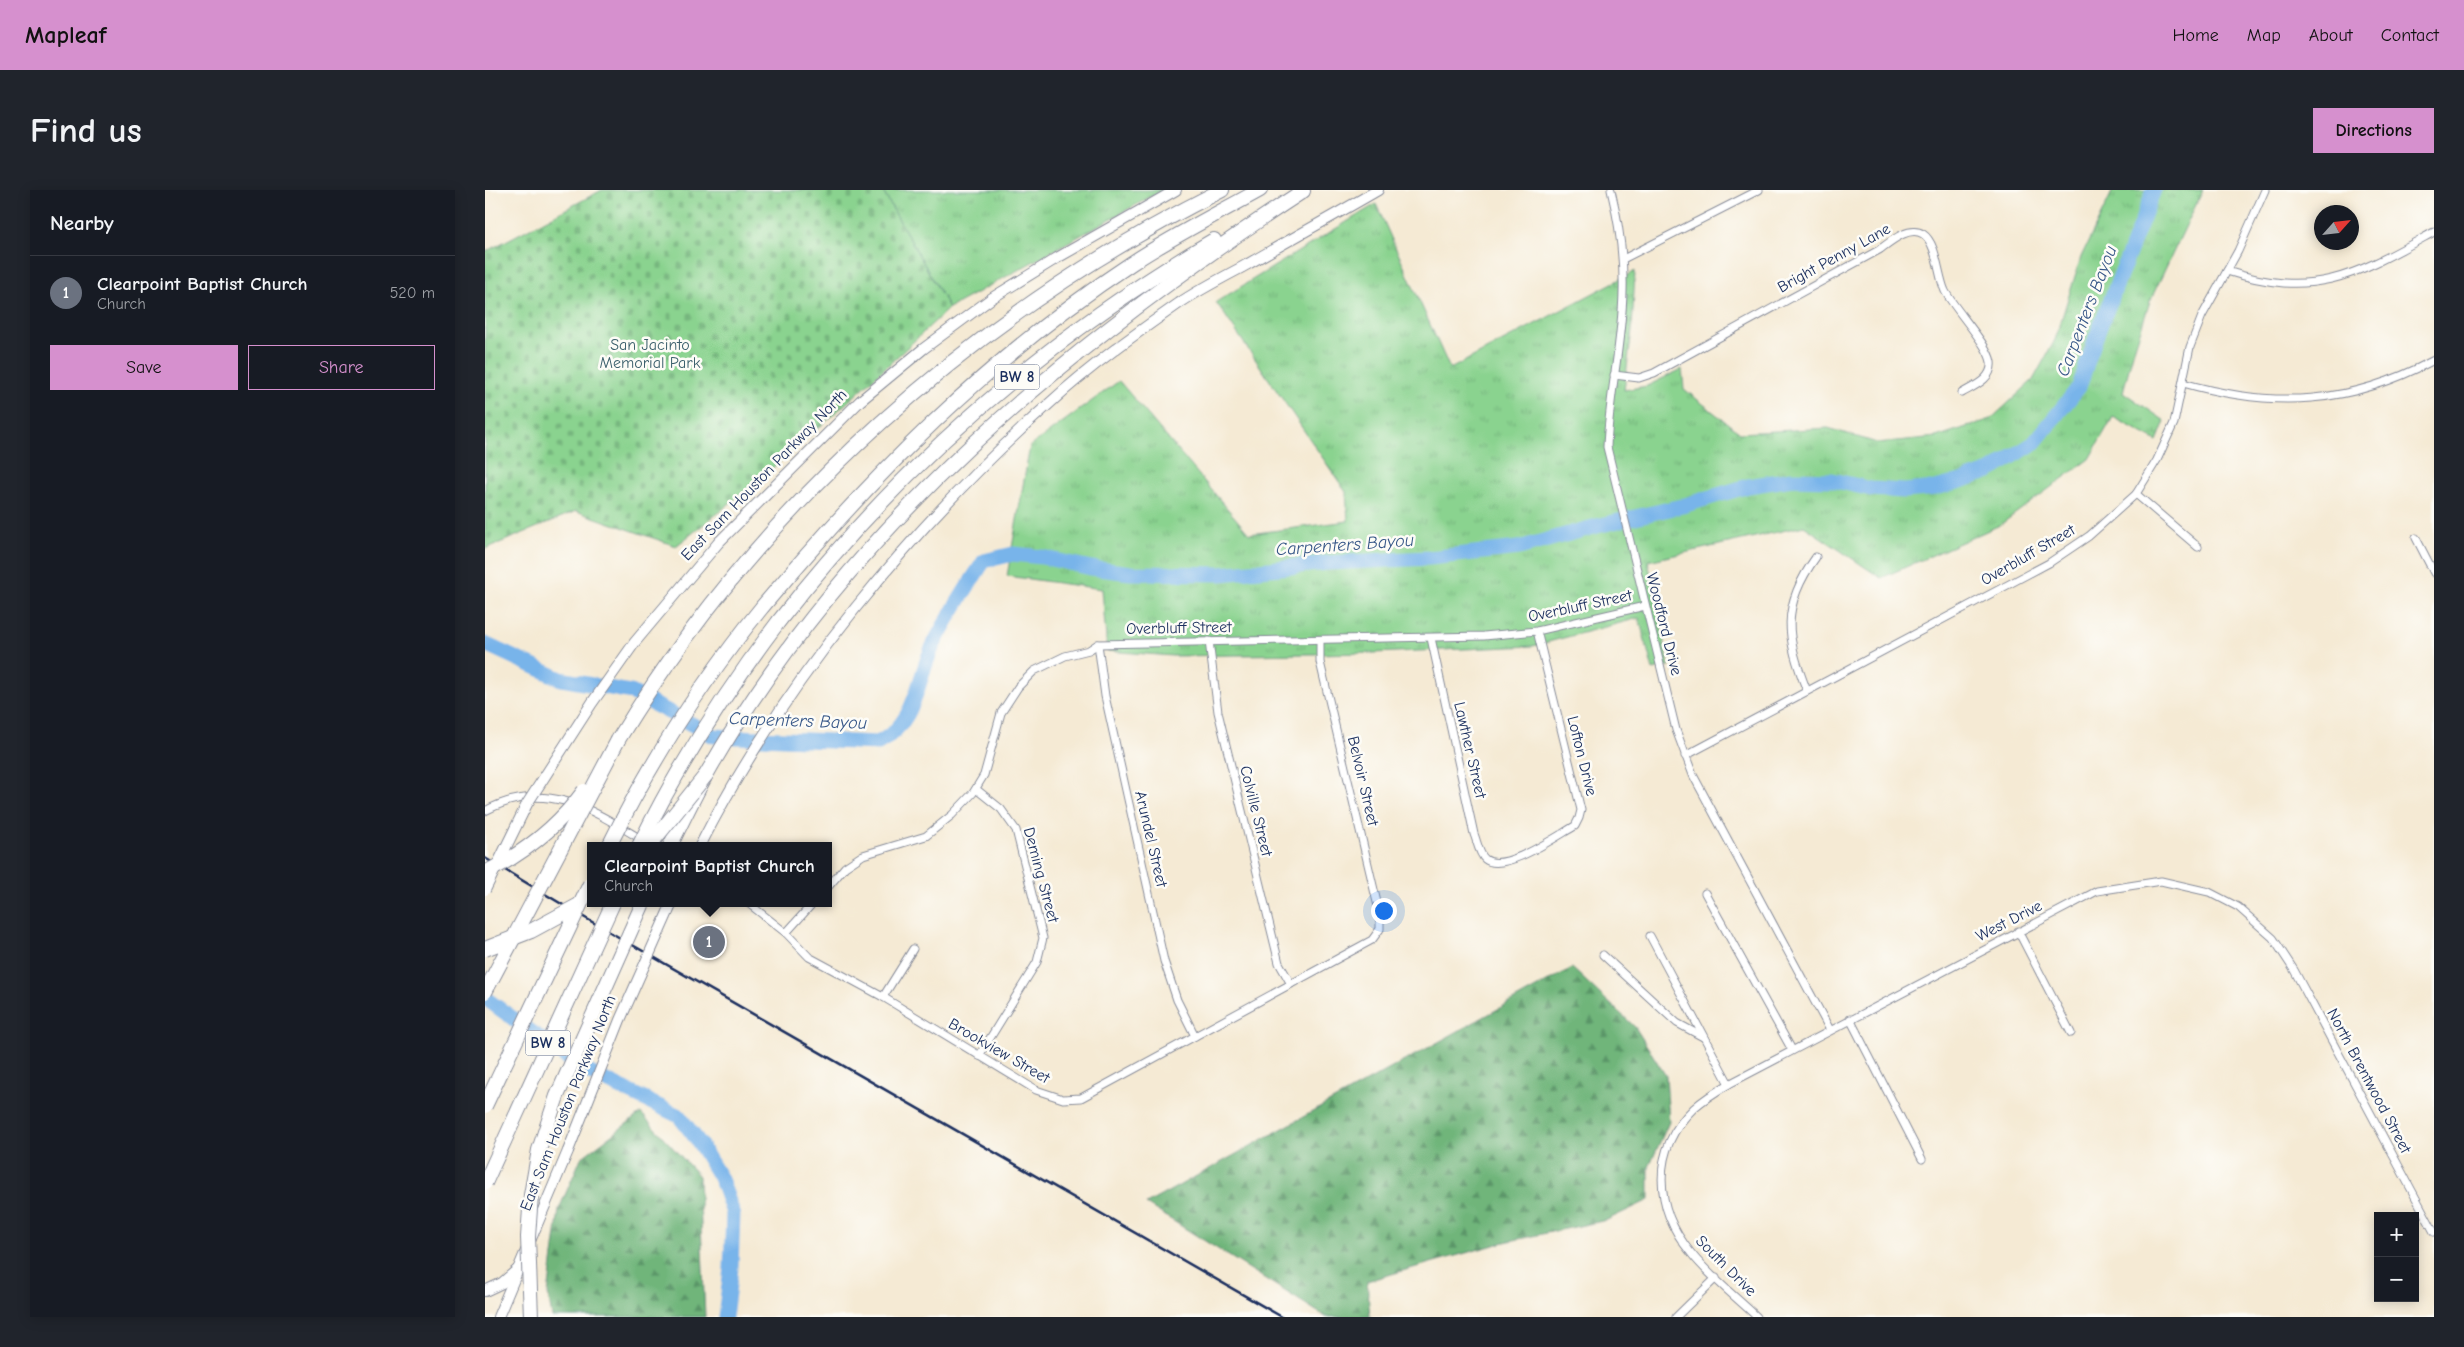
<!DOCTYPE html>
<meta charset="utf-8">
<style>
:root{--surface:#171b24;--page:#20242c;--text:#f1f3f6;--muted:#9ea1a6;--line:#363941;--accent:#d690ce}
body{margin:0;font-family:"Comic Neue",sans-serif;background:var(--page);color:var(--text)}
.controls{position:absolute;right:15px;bottom:15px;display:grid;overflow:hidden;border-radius:0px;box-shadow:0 2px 12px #0003}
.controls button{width:45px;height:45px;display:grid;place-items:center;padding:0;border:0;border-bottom:1px solid var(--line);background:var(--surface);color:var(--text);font:25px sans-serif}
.compass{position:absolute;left:1829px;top:15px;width:45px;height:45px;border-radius:50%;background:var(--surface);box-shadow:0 2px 12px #0003;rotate:63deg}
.you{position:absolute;left:898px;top:720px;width:18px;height:18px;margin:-12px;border:4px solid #fff;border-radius:50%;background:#1a73e8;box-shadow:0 0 0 8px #1a73e833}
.badge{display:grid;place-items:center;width:32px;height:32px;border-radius:50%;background:var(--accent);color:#fff;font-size:16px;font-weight:700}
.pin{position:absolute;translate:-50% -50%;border:2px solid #fff;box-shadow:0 1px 5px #0006}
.popup{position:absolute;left:102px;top:652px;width:245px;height:65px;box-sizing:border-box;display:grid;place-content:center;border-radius:0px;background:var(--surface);filter:drop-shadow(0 1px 4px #0005);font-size:16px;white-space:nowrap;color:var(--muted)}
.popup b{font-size:19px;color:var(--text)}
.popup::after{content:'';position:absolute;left:50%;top:100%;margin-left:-10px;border:10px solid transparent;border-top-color:var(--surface)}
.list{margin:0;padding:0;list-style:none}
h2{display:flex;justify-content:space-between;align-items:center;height:65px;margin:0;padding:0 20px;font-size:21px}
h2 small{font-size:16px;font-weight:400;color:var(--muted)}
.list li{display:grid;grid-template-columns:32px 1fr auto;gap:15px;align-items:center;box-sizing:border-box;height:75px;padding:0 20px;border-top:1px solid var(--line)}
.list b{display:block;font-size:19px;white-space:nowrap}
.list p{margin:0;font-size:16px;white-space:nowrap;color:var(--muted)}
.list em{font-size:16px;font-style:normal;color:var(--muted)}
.actions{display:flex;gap:10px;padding:15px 20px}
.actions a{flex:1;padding:11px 0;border:1px solid var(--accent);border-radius:0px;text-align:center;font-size:18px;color:var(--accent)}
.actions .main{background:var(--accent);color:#111}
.map{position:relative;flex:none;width:1949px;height:1127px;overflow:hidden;border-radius:0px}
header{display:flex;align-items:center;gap:30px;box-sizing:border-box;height:70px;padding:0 25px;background:var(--accent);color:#111}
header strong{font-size:24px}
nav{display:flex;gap:28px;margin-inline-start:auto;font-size:18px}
.intro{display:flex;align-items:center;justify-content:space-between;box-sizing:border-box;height:120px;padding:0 30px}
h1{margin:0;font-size:35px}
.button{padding:12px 22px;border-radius:0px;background:var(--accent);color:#111;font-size:18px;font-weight:700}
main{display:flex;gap:30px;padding:0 30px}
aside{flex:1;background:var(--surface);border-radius:0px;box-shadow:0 2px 12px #0003}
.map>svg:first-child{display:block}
</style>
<header>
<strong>Mapleaf</strong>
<nav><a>Home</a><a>Map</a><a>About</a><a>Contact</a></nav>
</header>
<div class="intro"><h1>Find us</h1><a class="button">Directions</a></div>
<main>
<aside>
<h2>Nearby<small></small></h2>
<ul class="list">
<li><span class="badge" style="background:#6b7280">1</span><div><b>Clearpoint Baptist Church</b><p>Church</p></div><em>520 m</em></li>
</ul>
<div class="actions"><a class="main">Save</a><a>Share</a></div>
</aside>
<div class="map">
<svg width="1949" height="1127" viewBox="0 0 1949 1127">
<defs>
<pattern id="grass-tufts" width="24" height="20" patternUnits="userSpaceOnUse" patternTransform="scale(1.25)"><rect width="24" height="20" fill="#8ad38f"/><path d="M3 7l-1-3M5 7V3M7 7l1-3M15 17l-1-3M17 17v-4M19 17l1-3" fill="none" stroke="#76b57e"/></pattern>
<pattern id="forest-firs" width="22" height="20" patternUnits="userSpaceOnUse" patternTransform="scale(1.25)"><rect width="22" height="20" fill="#6fb57a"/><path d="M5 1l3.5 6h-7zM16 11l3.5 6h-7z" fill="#5a9467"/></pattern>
<pattern id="cemetery-stones" width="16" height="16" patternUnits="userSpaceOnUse" patternTransform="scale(1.25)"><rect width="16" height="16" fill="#8ad38f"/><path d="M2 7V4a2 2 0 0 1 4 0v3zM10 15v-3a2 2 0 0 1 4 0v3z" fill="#76b57e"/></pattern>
</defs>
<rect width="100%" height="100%" fill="#fdfcf7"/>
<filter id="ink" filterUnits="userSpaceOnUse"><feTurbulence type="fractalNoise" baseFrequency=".02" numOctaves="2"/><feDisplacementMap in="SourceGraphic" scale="10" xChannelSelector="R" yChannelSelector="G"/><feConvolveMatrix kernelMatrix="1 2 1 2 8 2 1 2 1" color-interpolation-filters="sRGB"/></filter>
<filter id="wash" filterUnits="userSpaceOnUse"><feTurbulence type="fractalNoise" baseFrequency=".0096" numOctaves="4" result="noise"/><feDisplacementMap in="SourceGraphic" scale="20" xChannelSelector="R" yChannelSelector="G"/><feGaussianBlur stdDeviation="1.12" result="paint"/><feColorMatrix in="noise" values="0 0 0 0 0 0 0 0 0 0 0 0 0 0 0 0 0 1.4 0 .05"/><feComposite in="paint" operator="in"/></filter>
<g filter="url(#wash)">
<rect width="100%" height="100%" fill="#f5ead4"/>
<!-- grass -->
<g fill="url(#grass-tufts)" stroke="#528176">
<path d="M397 0H678L464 118Z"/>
<path d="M1628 0H1718L1665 111 1648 163 1638 202 1680 231 1672 251 1628 227 1604 269 1515 335 1396 388 1319 336 1163 371 1184 476 1168 480 1154 428 1048 456 888 463 688 466 622 461 617 399 522 386 545 256 634 191 764 344 863 331 861 302 731 112 891 14 965 179 1150 81 1147 140 1139 200 1162 196 1197 179 1199 199 1255 243 1343 238 1392 253 1451 247 1506 229 1548 190 1570 150 1596 67Z"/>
</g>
<!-- forest -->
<g fill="url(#forest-firs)" stroke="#45726c">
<path d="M1087 778 1150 837 1181 886 1184 932 1164 977V1010L1122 1030 1020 1052 882 1091 885 1127H841L661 1014Z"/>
<path d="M156 923 214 986 220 1127H67L63 1104 74 1019 96 968Z"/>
</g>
<!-- cemetery -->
<path fill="url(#cemetery-stones)" stroke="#528176" d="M117 0H397L464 118C377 201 286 283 191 356L91 321 0 359V62Z"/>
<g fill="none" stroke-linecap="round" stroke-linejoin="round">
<!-- river -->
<g stroke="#78b4ea" stroke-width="15">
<path d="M0 454 76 489 146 502 229 546 393 553C433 532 431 491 448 456 463 426 481 399 499 371L528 364 557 367 606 378 646 383 736 384 842 373 944 368 1034 358 1112 336 1197 316 1263 296 1307 289 1347 290 1386 299 1420 301 1451 298 1476 291 1505 281 1549 253 1594 197 1611 147 1669 0"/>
<path d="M0 808 97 879 194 926 213 951 236 989 248 1023 246 1078 240 1127"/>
</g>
</g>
</g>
<g filter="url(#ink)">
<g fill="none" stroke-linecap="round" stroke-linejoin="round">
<!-- minor casing -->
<g stroke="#888c99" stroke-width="9">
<g id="minor">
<path d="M1126 0C1134 33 1139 68 1138 102 1137 154 1124 205 1122 257L1191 540 1208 585 1345 840"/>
<path d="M1138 69 1274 0"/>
<path d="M1742 81C1831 110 1872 84 1949 42"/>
<path d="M1129 185 1154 188 1169 183 1394 60C1405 52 1424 35 1438 44 1452 53 1453 86 1460 101 1470 120 1503 154 1506 172 1508 189 1489 196 1477 203"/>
<path d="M1698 193C1789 219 1865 215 1949 170"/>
<path d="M1651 304 1713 357"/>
<path d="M1931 348 1949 383"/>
<path d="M946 448 989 644C992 651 994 664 1000 669 1018 684 1072 646 1090 636L1094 628 1096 620 1052 441"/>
<path d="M724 451 733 522 794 773 806 794"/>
<path d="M613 454 620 506 679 771 692 810 710 846"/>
<path d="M1322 501C1301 447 1295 417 1331 367"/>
<path d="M1200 566 1564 373 1604 346 1651 304 1672 270 1689 233 1705 157 1717 126 1753 61 1780 0"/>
<path d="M491 599 516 619 531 640 558 748 552 772 494 866"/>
<path d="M0 621C60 588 108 620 159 651"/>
<path d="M343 697 360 677 378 665 441 646 467 625 488 603 499 585 516 523 533 497 549 481 580 466 604 460 613 454 999 446 1052 441 1160 416"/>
<path d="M1220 703 1307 860"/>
<path d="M263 713 301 743 324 767 398 807 551 900 578 909 596 908 887 750 895 739V725L835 472V450"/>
<path d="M1533 741 1586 843"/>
<path d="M301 743 328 713"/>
<path d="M1165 746 1244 894"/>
<path d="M1118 765 1192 833 1218 847"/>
<path d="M398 807 428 759"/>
<path d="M1365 829 1437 969"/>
<path d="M1191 1127 1231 1088"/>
<path d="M1272 1127C1251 1107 1223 1085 1206 1063 1169 1018 1165 960 1209 918 1220 908 1232 901 1244 894L1612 701 1676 691 1724 702 1753 717 1788 748 1809 780 1949 1042"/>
</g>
</g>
<!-- secondary casing -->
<g stroke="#888c99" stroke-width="12">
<g id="secondary">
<path d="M234 352 375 211 438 159 507 108 572 68 691 0"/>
<path d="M215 656C298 492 429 334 566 212 605 176 652 143 696 112 717 98 741 86 763 74 806 49 850 25 893 0"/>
<path d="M0 1101 17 1093 32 1080"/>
<path d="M13 1127 83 961"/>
</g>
</g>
<!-- motorway casing -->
<g stroke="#888c99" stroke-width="16">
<g id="motorway">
<path d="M278 416C388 285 503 168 647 73 688 46 732 24 775 0"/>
<path d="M294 431C414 277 561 148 729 50"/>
<path d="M133 550C275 314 491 123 737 0"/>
<path d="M185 656C197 632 208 608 221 585 362 337 582 155 818 1"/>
</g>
</g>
<!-- minor -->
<use href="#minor" stroke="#fff" stroke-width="7"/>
<!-- secondary -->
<use href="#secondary" stroke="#fff" stroke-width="10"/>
<!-- motorway -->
<use href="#motorway" stroke="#fff" stroke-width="14"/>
<!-- rail -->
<path stroke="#1b2f5e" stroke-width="2.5" d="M0 668 95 725 797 1127"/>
<!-- secondary-bridge casing -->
<g stroke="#888c99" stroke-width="12" stroke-linecap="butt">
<g id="secondary-bridge">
<path d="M0 700 42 614 107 513 150 452 234 352"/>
<path d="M83 961 135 830 187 713"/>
</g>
</g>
<!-- motorway-bridge casing -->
<g stroke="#888c99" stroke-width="16" stroke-linecap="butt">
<g id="motorway-bridge">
<path d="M124 656C167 569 217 491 278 416"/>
<path d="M154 656C193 576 241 501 294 431"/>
<path d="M164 656 221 585"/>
<path d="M0 683C39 663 73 637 99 601"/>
<path d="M0 759 46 741 94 715"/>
<path d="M0 802 133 550"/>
<path d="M0 916 105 694"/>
<path d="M0 993 128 713"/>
<path d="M46 1127 43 1047 46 1005 54 960 72 906 158 713"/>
</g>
</g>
<!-- secondary-bridge -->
<use href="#secondary-bridge" stroke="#fff" stroke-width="10"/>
<!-- motorway-bridge -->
<use href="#motorway-bridge" stroke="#fff" stroke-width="14"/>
</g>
</g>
<g text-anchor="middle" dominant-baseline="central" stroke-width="5" stroke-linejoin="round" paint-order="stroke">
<!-- shield labels -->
<g fill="#fdfcf7" stroke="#5f6c8c" stroke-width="1">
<rect x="509.5" y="174.5" width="45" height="25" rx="4"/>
<rect x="40.5" y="840.5" width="45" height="25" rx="4"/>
</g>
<g font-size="15" font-weight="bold" fill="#1b2f5e">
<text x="532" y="187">BW 8</text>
<text x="63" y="853">BW 8</text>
</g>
<!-- street labels -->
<g font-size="16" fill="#1b2f5e" stroke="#fdfcf7">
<text transform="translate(1349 68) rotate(-29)">Bright Penny Lane</text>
<text transform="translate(279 285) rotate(-46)">East Sam Houston Parkway North</text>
<text transform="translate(1543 365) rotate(-30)">Overbluff Street</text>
<text transform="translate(1095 416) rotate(-12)">Overbluff Street</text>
<text transform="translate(1179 434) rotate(76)">Woodford Drive</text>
<text transform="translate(694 438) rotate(-1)">Overbluff Street</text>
<text transform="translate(985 560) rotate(77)">Lawther Street</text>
<text transform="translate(1097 566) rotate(76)">Lofton Drive</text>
<text transform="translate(878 591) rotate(77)">Belvoir Street</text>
<text transform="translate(771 621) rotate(76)">Colville Street</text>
<text transform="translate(666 649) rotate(77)">Arundel Street</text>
<text transform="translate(556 685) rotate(75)">Deming Street</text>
<text transform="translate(1524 731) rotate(-27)">West Drive</text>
<text transform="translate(514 861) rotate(30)">Brookview Street</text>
<text transform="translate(1884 891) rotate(62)">North Brentwood Street</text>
<text transform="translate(83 913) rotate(-68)">East Sam Houston Parkway North</text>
<text transform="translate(1241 1076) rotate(45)">South Drive</text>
</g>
<!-- park labels -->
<g font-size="16" fill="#3c606d" stroke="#fdfcf7">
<text x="165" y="155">San Jacinto<tspan x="165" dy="18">Memorial Park</tspan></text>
</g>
<!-- water labels -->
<g font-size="18" font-style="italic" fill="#375788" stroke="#fdfcf7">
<text transform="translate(1602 121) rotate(-69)">Carpenters Bayou</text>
<text transform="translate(860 355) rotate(-4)">Carpenters Bayou</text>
<text transform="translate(313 531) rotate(2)">Carpenters Bayou</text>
</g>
</g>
</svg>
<div class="controls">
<button>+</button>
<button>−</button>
</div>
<svg class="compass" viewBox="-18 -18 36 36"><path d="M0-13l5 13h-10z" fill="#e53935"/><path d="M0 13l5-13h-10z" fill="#9ea1a6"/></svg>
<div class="you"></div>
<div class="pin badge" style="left:224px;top:752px;background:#6b7280">1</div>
<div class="popup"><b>Clearpoint Baptist Church</b>Church</div>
</div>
</main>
